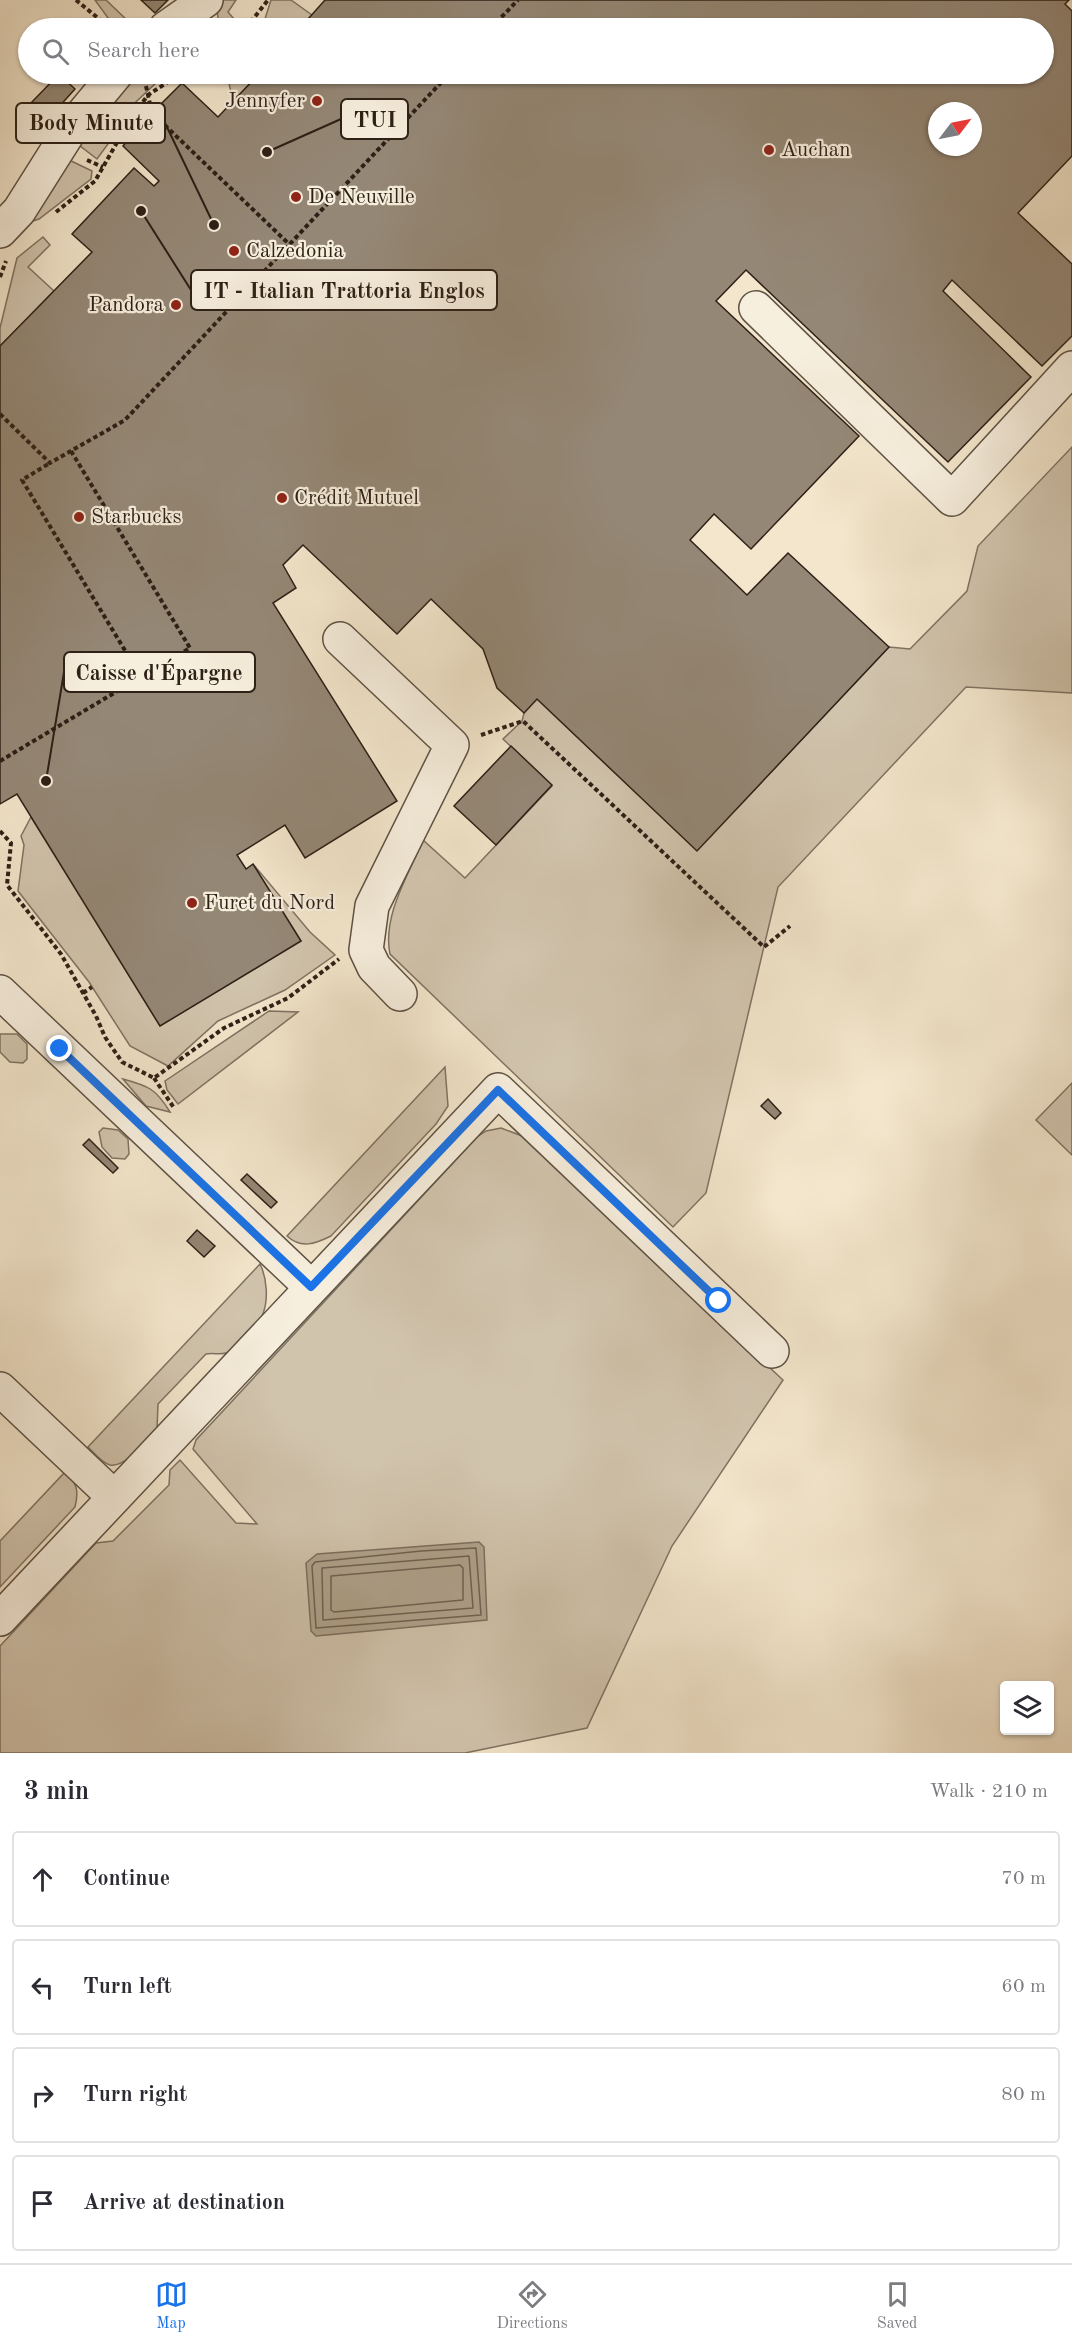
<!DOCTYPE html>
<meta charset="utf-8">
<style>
:root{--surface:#fff;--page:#f2f2f3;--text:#2b2b33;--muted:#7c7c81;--line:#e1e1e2;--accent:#1a73e8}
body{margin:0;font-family:"Old Standard TT",serif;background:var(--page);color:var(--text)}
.controls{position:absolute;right:18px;bottom:18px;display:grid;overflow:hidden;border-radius:6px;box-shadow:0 2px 4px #0004}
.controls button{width:54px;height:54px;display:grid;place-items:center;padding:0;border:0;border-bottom:2px solid var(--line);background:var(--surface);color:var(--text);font:30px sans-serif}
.compass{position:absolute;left:928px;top:102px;width:54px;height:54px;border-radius:50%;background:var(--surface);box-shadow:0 2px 4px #0004;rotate:58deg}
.stop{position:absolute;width:18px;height:18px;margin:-14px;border:4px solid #1a73e8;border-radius:50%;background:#fff}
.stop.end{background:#1a73e8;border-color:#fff;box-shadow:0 2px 6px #0008}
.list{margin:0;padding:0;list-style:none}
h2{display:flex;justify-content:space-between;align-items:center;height:78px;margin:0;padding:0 24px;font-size:26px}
h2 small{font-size:20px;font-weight:400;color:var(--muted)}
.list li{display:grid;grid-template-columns:39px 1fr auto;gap:18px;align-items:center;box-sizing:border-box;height:96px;margin:0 12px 12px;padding:0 12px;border:2px solid var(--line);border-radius:6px}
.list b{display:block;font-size:22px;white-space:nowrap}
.list em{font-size:20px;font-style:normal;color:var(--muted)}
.icon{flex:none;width:33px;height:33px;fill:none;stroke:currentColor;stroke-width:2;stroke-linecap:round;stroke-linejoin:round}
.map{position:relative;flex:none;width:1072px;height:1753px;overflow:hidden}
.search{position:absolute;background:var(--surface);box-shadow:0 2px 4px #0004;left:18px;right:18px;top:18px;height:66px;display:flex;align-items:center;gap:15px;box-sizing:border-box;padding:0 21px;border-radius:33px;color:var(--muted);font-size:22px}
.sheet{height:510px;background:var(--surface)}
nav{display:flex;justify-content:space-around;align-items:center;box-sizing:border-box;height:84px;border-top:2px solid var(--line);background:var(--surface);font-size:16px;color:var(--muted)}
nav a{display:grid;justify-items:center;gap:3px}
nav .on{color:var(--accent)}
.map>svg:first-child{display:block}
</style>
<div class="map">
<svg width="1072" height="1753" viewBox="0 0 1072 1753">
<rect width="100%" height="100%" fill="#f3e6cc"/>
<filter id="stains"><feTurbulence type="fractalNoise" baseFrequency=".00333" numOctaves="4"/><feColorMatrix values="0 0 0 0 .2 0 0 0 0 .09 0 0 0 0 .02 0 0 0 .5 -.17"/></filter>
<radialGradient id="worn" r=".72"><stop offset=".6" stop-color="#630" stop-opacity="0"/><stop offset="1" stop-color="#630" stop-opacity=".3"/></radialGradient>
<!-- green -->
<g fill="#d1c4ad" stroke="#7f7262" stroke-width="1.5">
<path d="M95 0H106L132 25 111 22Z"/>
<path d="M223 0H236L228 12 240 26 238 28H220L216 6Z"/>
<path d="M271 0H291L312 15 300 28H272L264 22Z"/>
<path d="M133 74H147L158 81 121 116 112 96Z"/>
<path d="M227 74H259L233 102Z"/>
<path d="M100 110 116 133 97 159 75 142Z"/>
<path d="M65 158 92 171 91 179 39 219 33 221 31 210Z"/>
<path d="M43 237 50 245 28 267 54 291 0 346V328L17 258Z"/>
<path d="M1072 447V693L966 687 778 887 706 1193 673 1227 390 954C382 916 409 874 423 840L465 878 552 786 503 739 522 721 524 713 537 699 697 850 889 647 910 649 967 591 978 546Z"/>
<path d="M31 817 160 1026 301 941 253 864 310 932 335 955 285 990 218 1021 168 1066 130 1046 89 982 18 891 24 845 21 836Z"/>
<path d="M269 1011 298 1012 178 1104 167 1090 165 1081Z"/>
<path d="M0 1034H17L27 1044V1059L23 1063 10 1062 0 1052Z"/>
<path d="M445 1067 448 1106 436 1124 331 1236C315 1244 301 1249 287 1236Z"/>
<path d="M123 1079C149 1086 156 1089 170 1112L146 1106Z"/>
<path d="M1072 1083V1155L1036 1120Z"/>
<path d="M103 1128 118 1130 128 1139 129 1154 125 1159 112 1158 102 1147 99 1132Z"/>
<path d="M501 1128 522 1136 783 1380 672 1546 587 1728 465 1753H0V1646L96 1543 113 1541 169 1485 170 1470 180 1460 236 1523 257 1524 193 1449 196 1440 477 1137 486 1131Z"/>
<path d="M260 1264C267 1278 269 1301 262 1316 256 1329 239 1342 229 1352 221 1356 214 1352 206 1354L158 1404 157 1429C147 1439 126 1468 110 1465 102 1463 94 1453 88 1447Z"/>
<path d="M66 1471C77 1484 79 1491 75 1507L0 1587V1541Z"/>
</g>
<!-- water -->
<path fill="#b0a38e" stroke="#7c6f5e" stroke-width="1.5" d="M479 1542 484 1547 487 1620 316 1636 311 1631 306 1563 317 1554Z"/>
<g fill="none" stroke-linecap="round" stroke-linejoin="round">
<!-- shore -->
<g stroke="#6e6252" stroke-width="1.5">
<path d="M476 1548 481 1615 316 1628 312 1566 315 1562 421 1551Z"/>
<path d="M469 1556 473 1608 323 1620 322 1568Z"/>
<path d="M460 1565 463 1568V1600L334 1612 331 1610V1576Z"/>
</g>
</g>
<!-- building -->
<g fill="#948775" stroke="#2d2016" stroke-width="1.5" fill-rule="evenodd">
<path d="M141 0H168L155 13Z"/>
<path d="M325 0H1069L1065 4 1072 11V156L1018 213 1072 264V336L1042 366 952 280 943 291 1031 377 948 462 746 270 716 301 859 436 751 549 714 514 690 540 747 595 788 553 889 647 697 851 537 699 524 713 497 688 483 649 431 599 397 634 303 545 283 565 296 588 273 603 397 801 305 858 285 825 237 855 246 869 253 864 301 941 160 1026 17 794 0 804V346L92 252 72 234 134 168 154 186 159 181 123 146 152 113 182 83 218 117 259 74H1044V28H300ZM937 111H973V147H937Z"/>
<path d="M59 74 75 89 48 119 31 103Z"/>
<path d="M511 746 552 785 496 845 454 806Z"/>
<path d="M768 1099 781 1113 775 1119 761 1106Z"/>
<path d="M89 1139 118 1168 113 1173 83 1145Z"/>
<path d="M247 1174 277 1202 271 1208 241 1180Z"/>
<path d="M197 1230 215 1246 204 1257 187 1241Z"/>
</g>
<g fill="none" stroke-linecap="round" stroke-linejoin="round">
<!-- minor casing -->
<g stroke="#5e5244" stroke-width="36">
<g id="minor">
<path d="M166 28 206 0"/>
<path d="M0 231 19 211 72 127 116 74"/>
<path d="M756 308 952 499 1072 368"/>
<path d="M340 639 452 745 372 906 366 950 374 967 400 994"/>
<path d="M0 992 311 1287"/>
<path d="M0 1389 113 1496"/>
<path d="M0 1619 498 1090 772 1351"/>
</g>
</g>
<!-- path -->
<g stroke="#2d2016" stroke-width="4" stroke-dasharray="4.5 3" stroke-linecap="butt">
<path d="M76 0 110 28"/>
<path d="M246 28 268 0"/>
<path d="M491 28 518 0"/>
<path d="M146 86 152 113 289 244"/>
<path d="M87 160 103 167"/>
<path d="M56 212 95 181 131 118 148 95 180 74"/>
<path d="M0 277 6 261"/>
<path d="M0 414 50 463 125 420 449 74"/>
<path d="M71 451 190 648 141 677"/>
<path d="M481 735 523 721 764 947 790 926"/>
<path d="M0 761 141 677 22 480 50 463"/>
<path d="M0 831 11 843 7 885 61 954 96 1016 105 1037 122 1062 154 1078 224 1028 288 998 339 959"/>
<path d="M83 993 92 987"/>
<path d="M154 1078 174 1108"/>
</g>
<!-- minor -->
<use href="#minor" stroke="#f7efde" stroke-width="33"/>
</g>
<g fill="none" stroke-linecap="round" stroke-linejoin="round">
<!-- route -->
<path stroke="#1a73e8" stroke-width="8" d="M60 1049 311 1287 498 1090 719 1301"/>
</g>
<!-- markers -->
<g fill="#8f2418" stroke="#f7efde" stroke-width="2">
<circle cx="317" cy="101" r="6"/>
<circle cx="769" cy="150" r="6"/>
<circle cx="296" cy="197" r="6"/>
<circle cx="234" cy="251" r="6"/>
<circle cx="176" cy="305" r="6"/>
<circle cx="282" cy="498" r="6"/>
<circle cx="79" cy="517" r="6"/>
<circle cx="192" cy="903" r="6"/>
</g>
<g text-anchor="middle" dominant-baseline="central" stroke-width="4.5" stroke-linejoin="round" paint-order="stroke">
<!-- poi labels -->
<g font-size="21" fill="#2d2016" stroke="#f7efde" text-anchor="start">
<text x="305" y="101" text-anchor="end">Jennyfer</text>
<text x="781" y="150">Auchan</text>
<text x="308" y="197">De Neuville</text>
<text x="246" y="251">Calzedonia</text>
<text x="164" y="305" text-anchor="end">Pandora</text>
<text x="294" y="498">Crédit Mutuel</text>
<text x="91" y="517">Starbucks</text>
<text x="204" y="903">Furet du Nord</text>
</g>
</g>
<!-- callouts -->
<path fill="none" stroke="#2d2016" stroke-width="2" d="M267 152L341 119M214 225L165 123M141 211L191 290M46 781L64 672"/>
<g fill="#2d2016" stroke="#f7efde" stroke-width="2">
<circle cx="267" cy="152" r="6"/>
<circle cx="214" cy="225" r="6"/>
<circle cx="141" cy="211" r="6"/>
<circle cx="46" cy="781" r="6"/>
</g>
<g fill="#f7efde" stroke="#2d2016" stroke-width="2">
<rect x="341" y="99" width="67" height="40" rx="6"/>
<rect x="16" y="103" width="149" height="40" rx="6"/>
<rect x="191" y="270" width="306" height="40" rx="6"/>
<rect x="64" y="652" width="191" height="40" rx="6"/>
</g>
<g font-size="22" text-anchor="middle" font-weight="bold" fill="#2d2016">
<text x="375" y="127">TUI</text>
<text x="91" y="130">Body Minute</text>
<text x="344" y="298">IT - Italian Trattoria Englos</text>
<text x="159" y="680">Caisse d'Épargne</text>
</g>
<rect width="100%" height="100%" filter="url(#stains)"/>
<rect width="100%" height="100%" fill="url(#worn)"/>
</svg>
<div class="controls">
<button><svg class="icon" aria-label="layers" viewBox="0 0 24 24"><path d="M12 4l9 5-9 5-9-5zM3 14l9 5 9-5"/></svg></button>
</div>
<svg class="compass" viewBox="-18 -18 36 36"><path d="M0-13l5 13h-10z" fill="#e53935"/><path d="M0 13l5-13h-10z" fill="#7c7c81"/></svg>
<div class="stop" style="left:719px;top:1301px"></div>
<div class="stop end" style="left:60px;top:1049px"></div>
<div class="search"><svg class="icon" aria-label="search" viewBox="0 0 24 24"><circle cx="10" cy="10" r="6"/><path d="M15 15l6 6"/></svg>Search here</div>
</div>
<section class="sheet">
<h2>3 min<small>Walk · 210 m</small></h2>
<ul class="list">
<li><svg class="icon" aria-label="ahead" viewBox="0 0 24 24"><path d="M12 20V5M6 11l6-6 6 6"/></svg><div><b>Continue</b></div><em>70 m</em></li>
<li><svg class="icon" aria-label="left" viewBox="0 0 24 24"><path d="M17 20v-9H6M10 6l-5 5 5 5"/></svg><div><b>Turn left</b></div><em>60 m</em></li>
<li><svg class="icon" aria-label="right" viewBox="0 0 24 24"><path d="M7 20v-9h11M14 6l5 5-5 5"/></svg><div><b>Turn right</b></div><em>80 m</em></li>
<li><svg class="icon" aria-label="arrive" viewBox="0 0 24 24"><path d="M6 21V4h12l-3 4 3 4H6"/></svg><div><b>Arrive at destination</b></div></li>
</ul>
</section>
<nav>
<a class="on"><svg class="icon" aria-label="map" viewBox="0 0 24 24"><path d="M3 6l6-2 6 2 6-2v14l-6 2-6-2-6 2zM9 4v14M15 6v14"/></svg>Map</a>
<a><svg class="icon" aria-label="directions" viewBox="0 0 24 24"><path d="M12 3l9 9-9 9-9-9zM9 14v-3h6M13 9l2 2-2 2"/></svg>Directions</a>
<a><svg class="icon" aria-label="saved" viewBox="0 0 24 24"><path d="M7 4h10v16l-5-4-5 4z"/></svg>Saved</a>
</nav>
